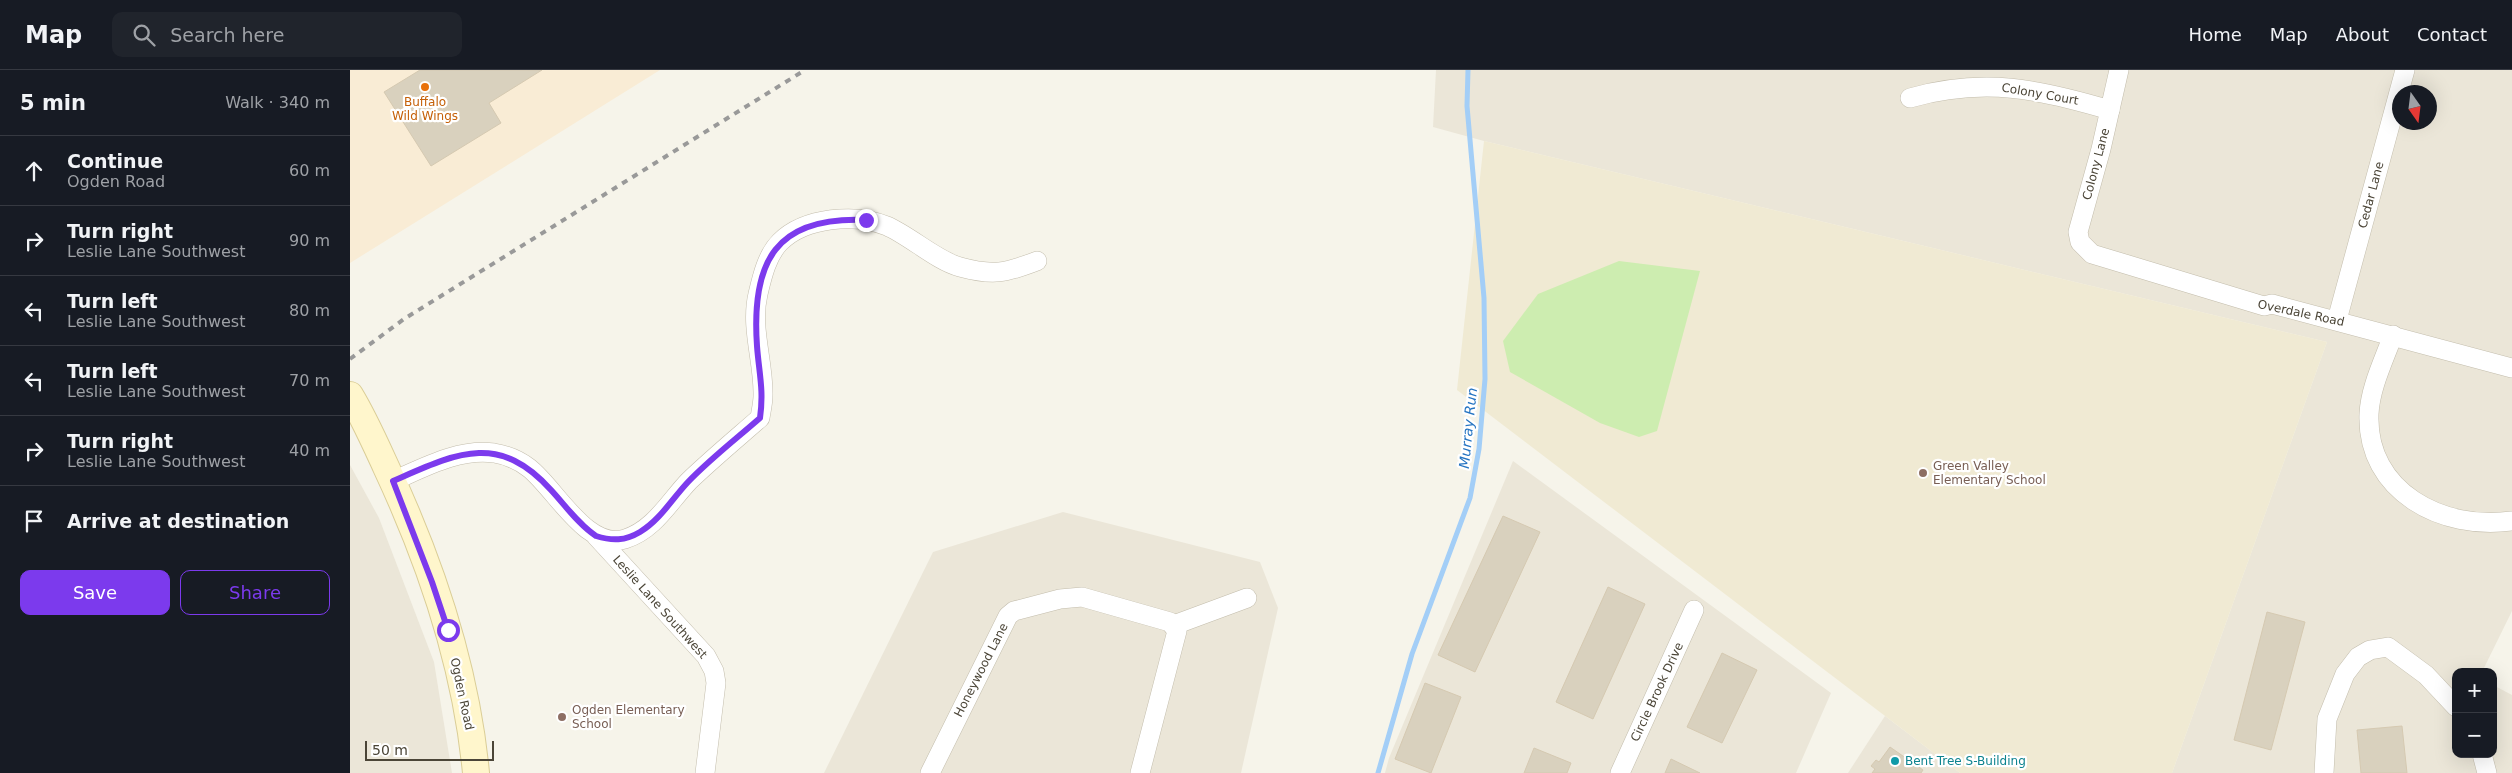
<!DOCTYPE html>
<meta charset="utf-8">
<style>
:root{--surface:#171b24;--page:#20242c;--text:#f1f3f6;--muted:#9ea1a6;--line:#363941;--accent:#7c3aed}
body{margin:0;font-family:"DejaVu Sans",sans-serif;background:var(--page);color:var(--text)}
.controls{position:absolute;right:15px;bottom:15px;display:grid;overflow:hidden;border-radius:10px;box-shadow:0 5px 20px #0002}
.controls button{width:45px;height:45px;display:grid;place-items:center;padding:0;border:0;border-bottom:1px solid var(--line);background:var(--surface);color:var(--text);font:25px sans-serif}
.compass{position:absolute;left:2042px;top:15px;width:45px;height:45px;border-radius:50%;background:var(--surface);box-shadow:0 5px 20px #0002;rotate:166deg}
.scale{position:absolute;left:15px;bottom:12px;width:129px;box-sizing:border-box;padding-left:5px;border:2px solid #4b4537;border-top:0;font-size:14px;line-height:18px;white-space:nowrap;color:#4b4537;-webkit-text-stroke:4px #fff;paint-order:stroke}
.stop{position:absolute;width:15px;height:15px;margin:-11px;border:4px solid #7c3aed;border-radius:50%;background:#fff}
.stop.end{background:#7c3aed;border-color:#fff;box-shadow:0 1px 5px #0008}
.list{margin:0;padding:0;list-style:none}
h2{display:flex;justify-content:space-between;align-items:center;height:65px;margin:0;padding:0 20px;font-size:21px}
h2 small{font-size:16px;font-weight:400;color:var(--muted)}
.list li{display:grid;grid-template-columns:32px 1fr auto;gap:15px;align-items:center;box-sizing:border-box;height:70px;padding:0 20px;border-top:1px solid var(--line)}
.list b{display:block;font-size:19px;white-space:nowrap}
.list p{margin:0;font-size:16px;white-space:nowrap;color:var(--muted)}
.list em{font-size:16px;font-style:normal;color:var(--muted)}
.actions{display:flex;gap:10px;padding:15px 20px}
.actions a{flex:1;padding:11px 0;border:1px solid var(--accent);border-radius:10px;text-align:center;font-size:18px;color:var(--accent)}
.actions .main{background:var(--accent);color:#fff}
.icon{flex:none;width:28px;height:28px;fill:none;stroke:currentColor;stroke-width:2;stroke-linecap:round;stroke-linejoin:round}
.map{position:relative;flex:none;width:2162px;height:703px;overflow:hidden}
header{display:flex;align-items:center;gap:30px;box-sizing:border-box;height:70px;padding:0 25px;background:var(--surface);border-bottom:1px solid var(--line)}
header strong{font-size:24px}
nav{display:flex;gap:28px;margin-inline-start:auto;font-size:18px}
.search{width:350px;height:45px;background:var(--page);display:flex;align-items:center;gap:12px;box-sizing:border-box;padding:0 18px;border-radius:10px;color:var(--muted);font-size:19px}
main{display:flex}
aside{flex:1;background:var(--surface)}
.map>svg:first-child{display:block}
</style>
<header>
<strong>Map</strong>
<div class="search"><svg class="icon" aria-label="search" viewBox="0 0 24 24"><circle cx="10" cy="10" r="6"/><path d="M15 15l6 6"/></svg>Search here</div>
<nav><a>Home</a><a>Map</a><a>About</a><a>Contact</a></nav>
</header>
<main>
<aside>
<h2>5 min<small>Walk · 340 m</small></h2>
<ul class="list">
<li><svg class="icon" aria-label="ahead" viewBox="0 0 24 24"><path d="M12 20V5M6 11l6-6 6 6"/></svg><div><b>Continue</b><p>Ogden Road</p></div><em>60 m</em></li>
<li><svg class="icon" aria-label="right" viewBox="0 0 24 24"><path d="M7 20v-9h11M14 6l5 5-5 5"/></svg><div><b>Turn right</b><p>Leslie Lane Southwest</p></div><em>90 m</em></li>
<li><svg class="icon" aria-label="left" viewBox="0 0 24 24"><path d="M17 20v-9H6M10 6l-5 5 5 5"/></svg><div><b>Turn left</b><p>Leslie Lane Southwest</p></div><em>80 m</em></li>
<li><svg class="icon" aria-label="left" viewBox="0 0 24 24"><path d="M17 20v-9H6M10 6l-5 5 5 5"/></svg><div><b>Turn left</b><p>Leslie Lane Southwest</p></div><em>70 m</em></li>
<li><svg class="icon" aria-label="right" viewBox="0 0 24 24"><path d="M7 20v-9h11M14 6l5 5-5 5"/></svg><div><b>Turn right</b><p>Leslie Lane Southwest</p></div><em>40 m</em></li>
<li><svg class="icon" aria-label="arrive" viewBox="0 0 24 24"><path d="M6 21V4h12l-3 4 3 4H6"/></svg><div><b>Arrive at destination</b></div></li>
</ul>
<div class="actions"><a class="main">Save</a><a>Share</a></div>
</aside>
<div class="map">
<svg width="2162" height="703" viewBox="0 0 2162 703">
<rect width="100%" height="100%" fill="#f6f4ea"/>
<!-- residential -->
<g fill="#ebe6d8" fill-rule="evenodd">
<path d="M1086 0H2162V541L2132 602H2106V684H2143V615L2162 625V703H1822L1977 272 1134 71 1083 57ZM2050 22H2080V52H2050Z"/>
<path d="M1163 391 1481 623 1446 703H1035L1039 688Z"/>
<path d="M0 395 29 448 84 592 102 703H0Z"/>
<path d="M713 442 910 492 928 538 891 703H474L583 482Z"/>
<path d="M1535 646 1610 703H1498Z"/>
</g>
<!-- commercial -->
<path fill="#f9ecd5" d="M0 0H310L0 193Z"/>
<!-- education -->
<path fill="#f0ead3" d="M1134 71 1977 272 1822 703H1610L1107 320Z"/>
<!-- green -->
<path fill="#cdedb0" d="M1269 191 1350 201 1307 361 1289 367 1250 353 1160 302 1153 271 1188 224Z"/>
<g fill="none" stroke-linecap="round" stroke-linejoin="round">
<!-- stream -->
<path stroke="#a3cef7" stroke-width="5" d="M1028 703 1062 584 1120 428 1129 379 1135 309 1134 228 1117 36 1118 0"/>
</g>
<!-- building -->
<g fill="#d9d1be" stroke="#d5c9b1">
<path d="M70 0H192L139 33 151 53 81 96 34 22Z"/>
<path d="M1153 446 1190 462 1125 602 1088 585Z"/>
<path d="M1258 517 1295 534 1243 649 1206 632Z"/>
<path d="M1917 542 1955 552 1921 680 1884 670Z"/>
<path d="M1372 583 1407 600 1372 673 1337 657Z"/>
<path d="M1075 613 1111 627 1081 703 1045 689Z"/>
<path d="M2052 656 2057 703H2011L2007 660Z"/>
<path d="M1540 677 1573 700 1571 703H1522L1525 699 1521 696 1526 690 1529 692Z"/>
<path d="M1184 678 1221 693 1217 703H1174Z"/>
<path d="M1321 689 1350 703H1315Z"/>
</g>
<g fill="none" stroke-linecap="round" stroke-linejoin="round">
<!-- street casing -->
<g stroke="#c3bdac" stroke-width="20">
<g id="street">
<path d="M1769 0 1751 79 1728 162 1730 172 1742 184 1914 236 1922 234 2162 298"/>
<path d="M1560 28C1634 7 1689 19 1760 40"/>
<path d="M1987 250 2055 0"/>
<path d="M2043 265C2034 290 2020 318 2019 344 2016 422 2093 461 2162 451"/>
<path d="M43 411C73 398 109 378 144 383 156 385 170 391 179 398 205 418 237 481 275 469 304 460 319 432 339 411 362 389 386 369 410 348 411 341 413 333 413 326 414 292 400 258 408 224 412 207 417 185 430 172 455 147 506 143 537 156 560 166 587 191 610 197 643 206 656 203 687 191"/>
<path d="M246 466 356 586 364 601 366 613 355 703"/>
<path d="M824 555 897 528"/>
<path d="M2132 684 2137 703"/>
<path d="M580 703 658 546 664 541 710 529 732 527 820 552 827 561 790 703"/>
<path d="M1270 703 1344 540"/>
<path d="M1974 703 1977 649 1995 604 2008 587 2020 580 2038 577 2076 605 2106 637"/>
</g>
</g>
<!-- secondary casing -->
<g stroke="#dacd96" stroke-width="28">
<path id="secondary" d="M0 325C14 348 25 373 36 397 81 493 116 597 126 703"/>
</g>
<!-- street -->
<use href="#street" stroke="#fff" stroke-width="19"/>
<!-- secondary -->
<use href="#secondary" stroke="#fff6cc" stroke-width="26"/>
<!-- rail -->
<path stroke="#999" stroke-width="4" stroke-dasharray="6 6" stroke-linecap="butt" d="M0 289 54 249 455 0"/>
</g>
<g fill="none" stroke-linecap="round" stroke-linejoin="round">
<!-- route -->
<path stroke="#7c3aed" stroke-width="6" d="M98 560 82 512 43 411C105 384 148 361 201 420 215 435 228 454 246 466 262 471 275 471 290 462 310 450 322 429 338 412 360 389 386 369 410 348 414 320 409 303 407 276 401 191 426 146 516 150"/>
</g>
<!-- markers -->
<circle fill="#e8710a" stroke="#fff" stroke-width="2" cx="75" cy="17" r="5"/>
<g fill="#8d6e63" stroke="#fff" stroke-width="2">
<circle cx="1573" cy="403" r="5"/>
<circle cx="212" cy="647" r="5"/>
</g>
<circle fill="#0f9aa8" stroke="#fff" stroke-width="2" cx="1545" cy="691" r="5"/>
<g text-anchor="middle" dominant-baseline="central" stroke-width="4.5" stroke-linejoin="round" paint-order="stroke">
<!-- street labels -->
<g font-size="12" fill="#4b4537" stroke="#fff">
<text transform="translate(1690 24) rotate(10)">Colony Court</text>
<text transform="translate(1746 94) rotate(-75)">Colony Lane</text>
<text transform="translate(2021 125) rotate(-75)">Cedar Lane</text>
<text transform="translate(1951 243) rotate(12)">Overdale Road</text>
<text transform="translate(310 537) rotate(48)">Leslie Lane Southwest</text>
<text transform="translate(631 600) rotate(-63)">Honeywood Lane</text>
<text transform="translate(1307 622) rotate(-65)">Circle Brook Drive</text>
<text transform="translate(112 624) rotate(78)">Ogden Road</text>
</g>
<!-- food labels -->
<g font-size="12" fill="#c56008" stroke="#fff">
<text x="75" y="32">Buffalo<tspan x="75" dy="14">Wild Wings</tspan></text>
</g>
<!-- education labels -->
<g font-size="12" fill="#785e54" stroke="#fff" text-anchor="start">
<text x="1583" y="396">Green Valley<tspan x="1583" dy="14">Elementary School</tspan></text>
<text x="222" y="640">Ogden Elementary<tspan x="222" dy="14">School</tspan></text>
</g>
<!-- culture labels -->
<g font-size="12" fill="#0d838f" stroke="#fff" text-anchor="start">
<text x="1555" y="691">Bent Tree S-Building</text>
</g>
<!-- water labels -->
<g font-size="14" font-style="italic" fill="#2574c2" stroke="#fff">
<text transform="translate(1118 358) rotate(-84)">Murray Run</text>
</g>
</g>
</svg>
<div class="controls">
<button>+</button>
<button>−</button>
</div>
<svg class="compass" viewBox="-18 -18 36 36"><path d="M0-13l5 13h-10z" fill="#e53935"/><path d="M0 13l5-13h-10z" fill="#9ea1a6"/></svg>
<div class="scale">50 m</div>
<div class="stop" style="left:98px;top:560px"></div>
<div class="stop end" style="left:516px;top:150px"></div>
</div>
</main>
